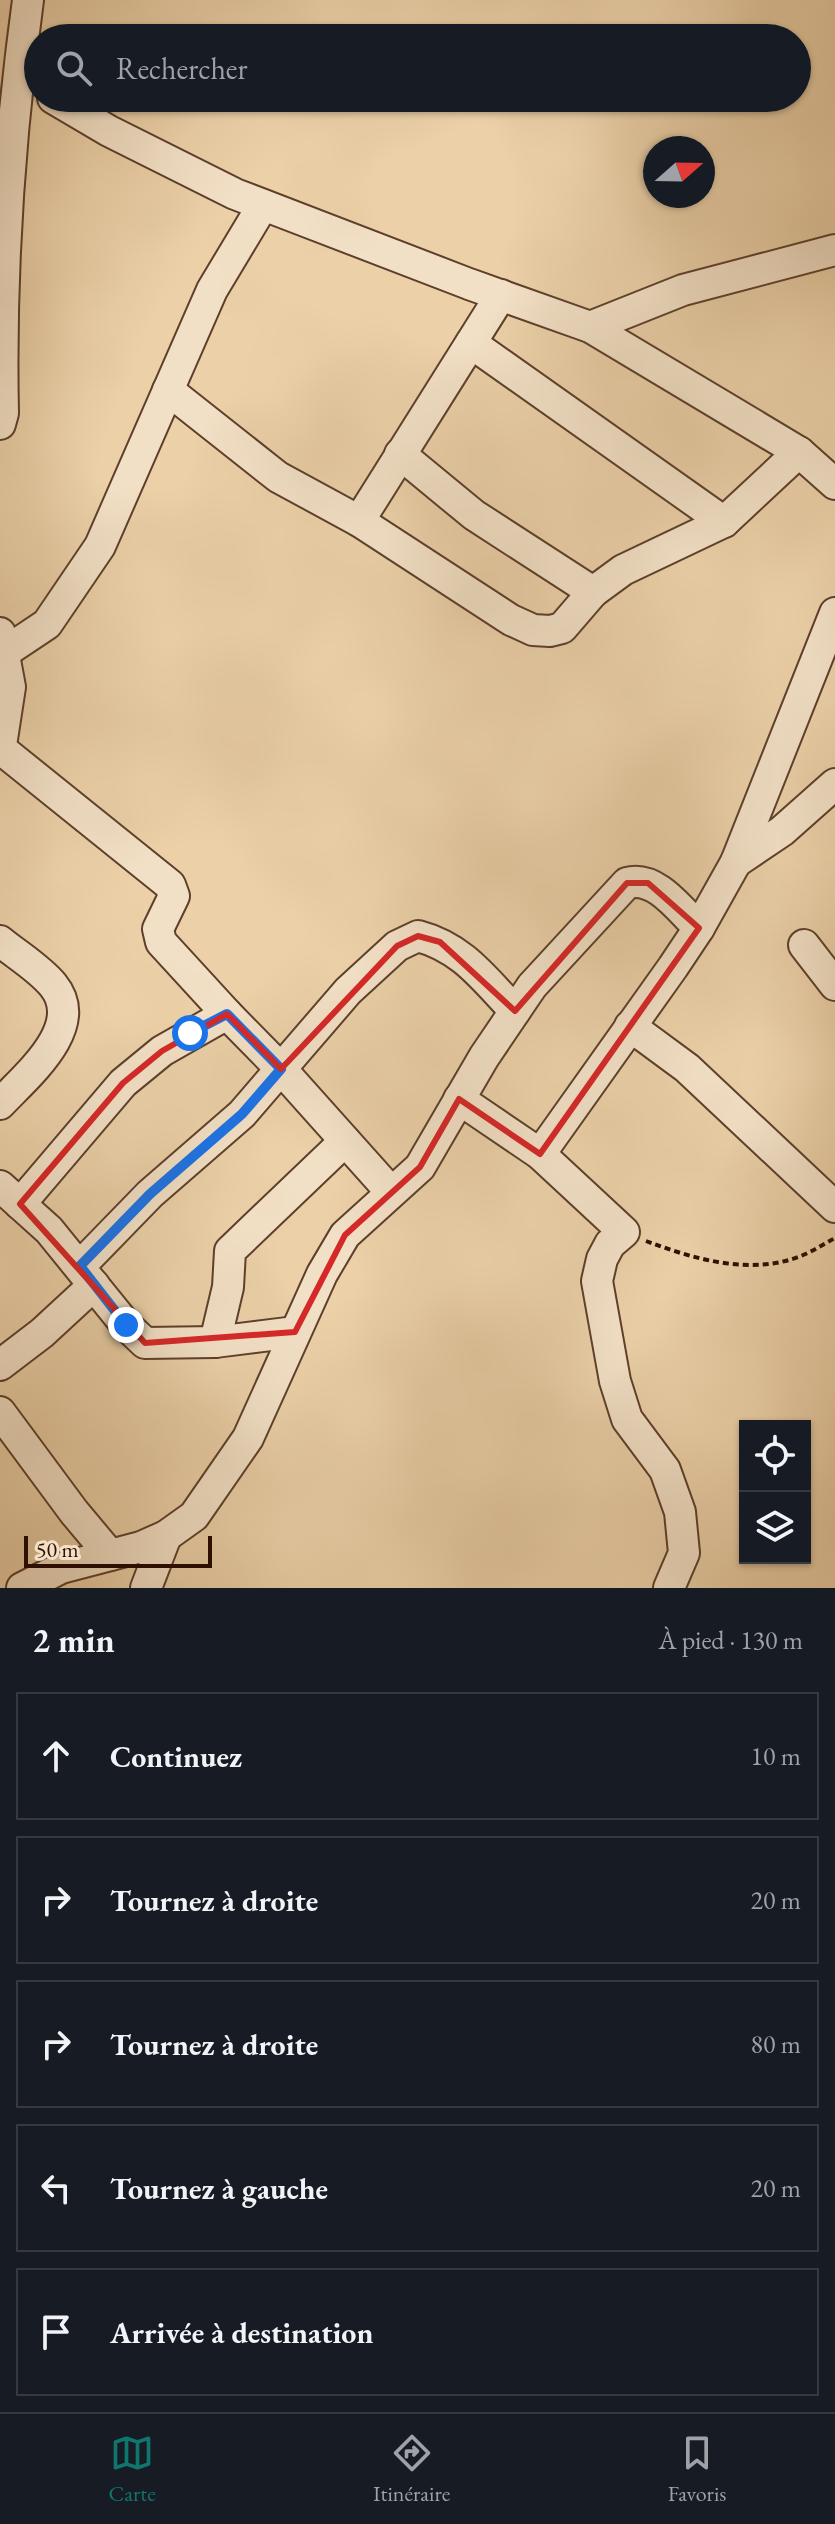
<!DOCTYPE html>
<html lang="fr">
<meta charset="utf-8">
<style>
:root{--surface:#171b24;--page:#20242c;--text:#f1f3f6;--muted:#9ea1a6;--line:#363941;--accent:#0f766e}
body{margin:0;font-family:"EB Garamond",serif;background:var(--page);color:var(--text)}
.controls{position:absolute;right:24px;bottom:24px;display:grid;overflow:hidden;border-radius:0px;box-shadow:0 2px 6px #0004}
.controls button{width:72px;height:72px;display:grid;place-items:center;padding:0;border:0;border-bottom:2px solid var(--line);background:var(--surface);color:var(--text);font:40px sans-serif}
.compass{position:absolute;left:643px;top:136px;width:72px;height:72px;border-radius:50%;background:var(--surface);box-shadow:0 2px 6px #0004;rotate:70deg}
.scale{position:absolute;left:24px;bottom:20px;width:188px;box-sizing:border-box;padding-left:8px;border:4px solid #2e0f01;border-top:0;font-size:22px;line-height:28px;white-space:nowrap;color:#2e0f01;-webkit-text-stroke:6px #f2e0c6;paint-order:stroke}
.stop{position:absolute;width:24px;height:24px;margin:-18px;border:6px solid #1a73e8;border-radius:50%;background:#fff}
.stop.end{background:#1a73e8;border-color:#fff;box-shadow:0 2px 8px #0008}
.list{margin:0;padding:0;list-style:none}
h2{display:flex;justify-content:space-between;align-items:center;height:104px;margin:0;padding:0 32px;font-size:34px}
h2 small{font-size:26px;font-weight:400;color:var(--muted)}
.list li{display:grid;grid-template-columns:52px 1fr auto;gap:24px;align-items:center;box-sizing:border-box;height:128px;margin:0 16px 16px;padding:0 16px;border:2px solid var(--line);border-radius:0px}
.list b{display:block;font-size:30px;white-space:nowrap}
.list em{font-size:26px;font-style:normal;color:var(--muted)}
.icon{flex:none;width:44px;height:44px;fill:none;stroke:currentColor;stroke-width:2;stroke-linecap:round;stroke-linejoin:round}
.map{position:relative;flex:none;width:835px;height:1588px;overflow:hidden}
.search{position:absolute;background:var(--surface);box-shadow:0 2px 6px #0004;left:24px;right:24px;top:24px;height:88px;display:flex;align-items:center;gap:20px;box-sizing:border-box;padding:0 28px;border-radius:44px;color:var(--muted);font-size:30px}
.sheet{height:824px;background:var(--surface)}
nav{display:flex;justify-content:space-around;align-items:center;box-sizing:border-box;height:112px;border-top:2px solid var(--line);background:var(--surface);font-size:22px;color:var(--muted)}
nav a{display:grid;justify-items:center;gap:4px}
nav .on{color:var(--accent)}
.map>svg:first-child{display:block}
</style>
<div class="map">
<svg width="835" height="1588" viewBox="0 0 835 1588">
<rect width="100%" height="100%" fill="#ebd0a8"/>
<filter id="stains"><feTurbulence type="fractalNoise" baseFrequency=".0025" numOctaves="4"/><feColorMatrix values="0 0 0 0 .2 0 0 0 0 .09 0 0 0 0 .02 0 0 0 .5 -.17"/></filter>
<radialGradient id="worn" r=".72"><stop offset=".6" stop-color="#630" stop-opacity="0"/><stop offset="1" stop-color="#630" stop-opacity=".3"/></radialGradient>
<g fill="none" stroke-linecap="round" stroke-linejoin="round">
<!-- minor casing -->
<g stroke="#5d3f2b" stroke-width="34">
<g id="minor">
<path d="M53 98 109 131 235 194 469 284 590 327 799 452 835 484"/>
<path d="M590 327 683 290 835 250"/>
<path d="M471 343 724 522"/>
<path d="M168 390 278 477 359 521 511 620 533 630 550 631 562 628 593 592 623 570 724 522 799 452"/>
<path d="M0 424 3 413C0 273 9 139 28 0"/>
<path d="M400 454 474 515 593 592"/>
<path d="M359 521 501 295"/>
<path d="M0 633 10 687 0 752"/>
<path d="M5 652 47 624 100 546 212 290 263 205"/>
<path d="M1 749 170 885 174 896 158 929 161 942 227 1014"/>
<path d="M736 862 782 831 835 784"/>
<path d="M0 941C17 955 39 968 53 985 87 1027 26 1076 0 1104"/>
<path d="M804 945 835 985"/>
<path d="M630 1026 687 1068 835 1207"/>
<path d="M459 1099 540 1154 624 1232 610 1244 602 1259 597 1281 615 1381 627 1419 665 1470 680 1512 684 1553 669 1588"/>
<path d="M540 1154 673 967 699 928 736 862 835 613"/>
<path d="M0 1186 49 1230 126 1325 145 1343 215 1342 295 1332"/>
<path d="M20 1204 123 1083 162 1051 227 1014 281 1069 391 1192"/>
<path d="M80 1266 150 1194 242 1114 348 991 397 946 418 936C463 948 484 979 515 1011"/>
<path d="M215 1342 228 1287 230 1251 345 1141"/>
<path d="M0 1365 42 1333 94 1285"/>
<path d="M0 1412 74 1512 110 1555"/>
<path d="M22 1588 61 1568 141 1547 166 1536 194 1516 248 1438 322 1274 345 1235 420 1167 484 1057 532 986 627 883C656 875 680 910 699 928"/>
<path d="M146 1588 166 1536"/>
</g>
</g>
<!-- path -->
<path stroke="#2e0f01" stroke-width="4" stroke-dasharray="6 4" stroke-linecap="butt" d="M646 1241C694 1259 750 1276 801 1256 813 1251 824 1244 835 1238"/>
<!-- minor -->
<use href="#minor" stroke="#f2e0c6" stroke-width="30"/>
</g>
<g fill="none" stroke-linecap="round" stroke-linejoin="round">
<!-- route -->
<path stroke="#1a73e8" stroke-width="10" d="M126 1325 80 1266 150 1194 242 1114 281 1069 227 1014 190 1033"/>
</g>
<!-- marked area -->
<path fill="none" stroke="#d62828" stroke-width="6" stroke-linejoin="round" d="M627 883H648L699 928 540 1154 459 1099 420 1167 345 1235 295 1332 145 1343 20 1204 123 1083 162 1051 227 1014 281 1069 397 946 418 936 440 942 515 1011Z"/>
<rect width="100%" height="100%" filter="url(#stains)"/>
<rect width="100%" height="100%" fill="url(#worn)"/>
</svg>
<div class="controls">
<button><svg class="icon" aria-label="locate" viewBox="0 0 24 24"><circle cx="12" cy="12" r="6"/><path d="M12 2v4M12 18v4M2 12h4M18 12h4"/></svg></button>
<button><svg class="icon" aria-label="layers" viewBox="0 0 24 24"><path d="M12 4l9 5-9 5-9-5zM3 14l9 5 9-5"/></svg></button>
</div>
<svg class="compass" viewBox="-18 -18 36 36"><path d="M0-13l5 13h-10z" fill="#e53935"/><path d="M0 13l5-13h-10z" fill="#9ea1a6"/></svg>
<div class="scale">50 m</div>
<div class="stop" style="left:190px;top:1033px"></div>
<div class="stop end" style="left:126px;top:1325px"></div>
<div class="search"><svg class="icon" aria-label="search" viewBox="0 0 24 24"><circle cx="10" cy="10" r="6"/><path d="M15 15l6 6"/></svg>Rechercher</div>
</div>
<section class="sheet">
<h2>2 min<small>À pied · 130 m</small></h2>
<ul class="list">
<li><svg class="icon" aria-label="ahead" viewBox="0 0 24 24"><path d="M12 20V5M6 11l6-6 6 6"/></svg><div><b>Continuez</b></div><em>10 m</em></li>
<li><svg class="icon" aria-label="right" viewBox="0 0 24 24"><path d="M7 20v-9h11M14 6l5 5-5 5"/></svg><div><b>Tournez à droite</b></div><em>20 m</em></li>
<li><svg class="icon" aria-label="right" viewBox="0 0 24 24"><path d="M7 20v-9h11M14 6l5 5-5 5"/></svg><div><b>Tournez à droite</b></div><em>80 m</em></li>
<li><svg class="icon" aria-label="left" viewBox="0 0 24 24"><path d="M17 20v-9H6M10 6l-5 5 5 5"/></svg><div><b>Tournez à gauche</b></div><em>20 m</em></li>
<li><svg class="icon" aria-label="arrive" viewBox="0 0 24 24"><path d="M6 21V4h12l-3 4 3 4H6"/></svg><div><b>Arrivée à destination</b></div></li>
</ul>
</section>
<nav>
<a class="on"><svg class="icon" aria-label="map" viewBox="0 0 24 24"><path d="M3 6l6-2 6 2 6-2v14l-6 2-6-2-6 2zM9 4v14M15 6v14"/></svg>Carte</a>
<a><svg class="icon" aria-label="directions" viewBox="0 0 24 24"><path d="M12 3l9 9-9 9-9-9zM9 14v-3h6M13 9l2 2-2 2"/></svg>Itinéraire</a>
<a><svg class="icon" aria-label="saved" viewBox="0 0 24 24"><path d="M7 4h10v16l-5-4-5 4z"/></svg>Favoris</a>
</nav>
